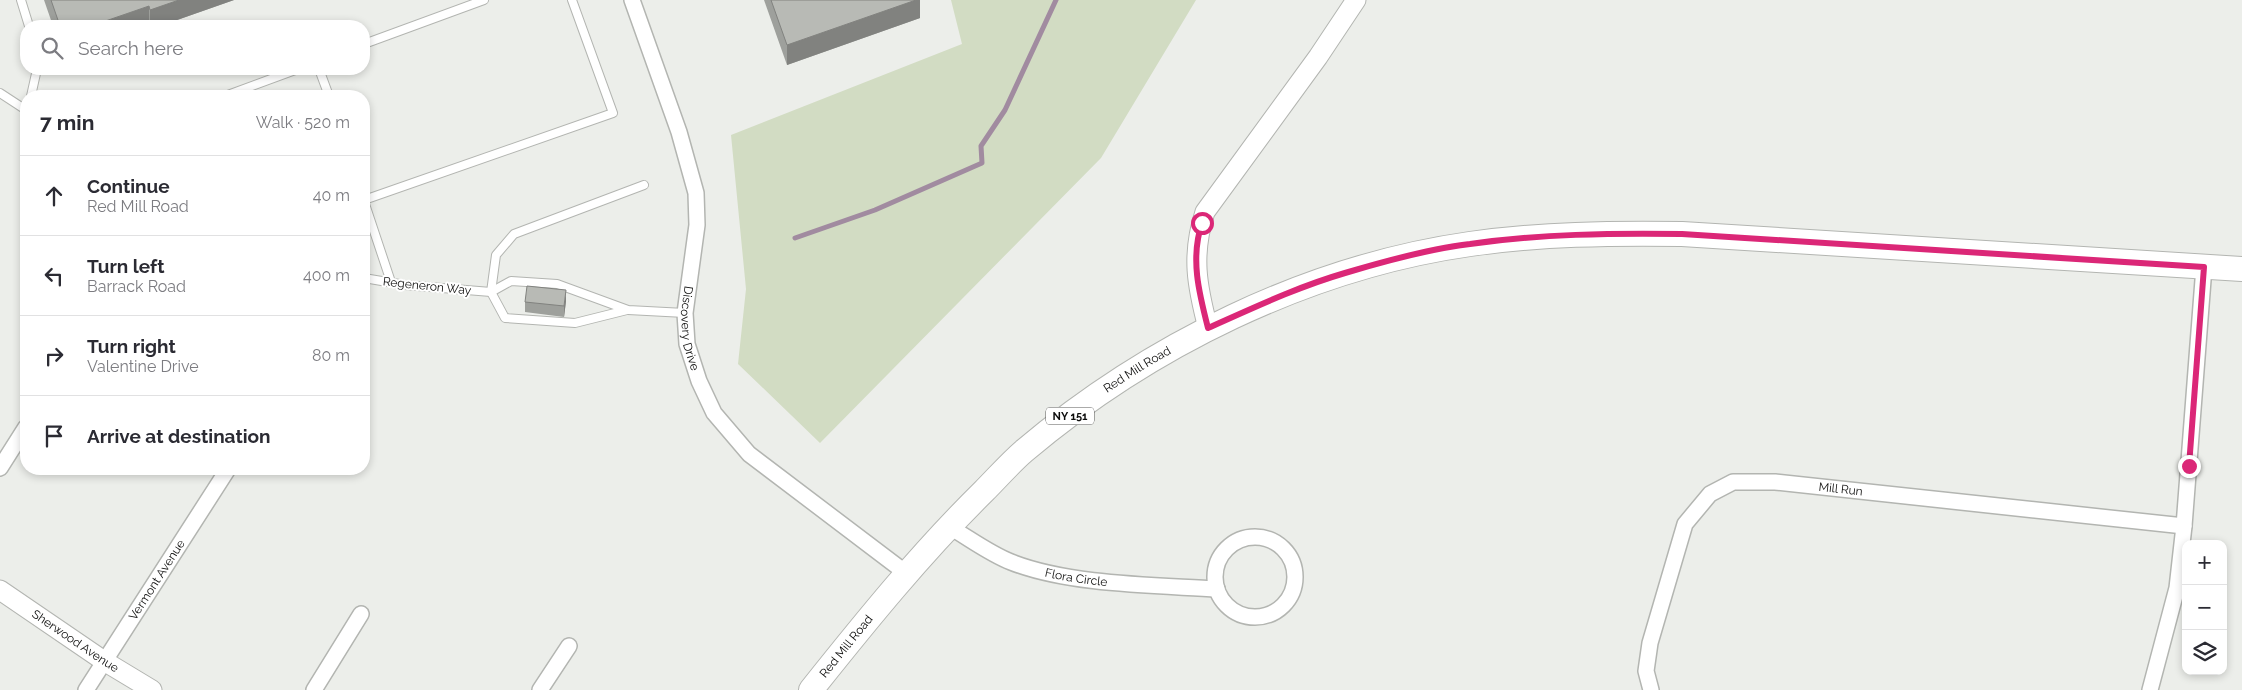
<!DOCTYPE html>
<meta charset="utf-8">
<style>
:root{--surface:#fff;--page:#f7f7f7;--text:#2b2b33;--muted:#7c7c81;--line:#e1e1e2}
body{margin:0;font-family:Raleway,sans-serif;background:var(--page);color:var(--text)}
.controls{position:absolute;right:15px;bottom:15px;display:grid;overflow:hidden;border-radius:10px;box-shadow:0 2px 8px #0003}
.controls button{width:45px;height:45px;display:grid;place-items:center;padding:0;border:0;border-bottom:1px solid var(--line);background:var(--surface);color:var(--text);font:25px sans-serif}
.stop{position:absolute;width:15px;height:15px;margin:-11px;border:4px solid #db2777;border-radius:50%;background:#fff}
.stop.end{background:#db2777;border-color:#fff;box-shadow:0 1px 5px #0008}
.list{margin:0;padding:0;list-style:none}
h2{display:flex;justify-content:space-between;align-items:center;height:65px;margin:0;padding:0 20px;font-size:21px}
h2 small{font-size:16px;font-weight:400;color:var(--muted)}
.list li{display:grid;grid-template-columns:32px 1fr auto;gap:15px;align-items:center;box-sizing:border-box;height:80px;padding:0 20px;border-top:1px solid var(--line)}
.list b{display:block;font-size:19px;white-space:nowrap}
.list p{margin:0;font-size:16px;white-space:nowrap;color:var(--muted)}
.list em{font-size:16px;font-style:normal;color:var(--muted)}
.icon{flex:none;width:28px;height:28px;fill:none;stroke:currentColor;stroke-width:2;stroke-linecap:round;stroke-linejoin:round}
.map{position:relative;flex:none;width:2242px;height:690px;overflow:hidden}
.search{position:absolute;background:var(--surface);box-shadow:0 2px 8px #0003;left:20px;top:20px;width:350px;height:55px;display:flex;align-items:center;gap:12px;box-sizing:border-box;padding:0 18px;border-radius:20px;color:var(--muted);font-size:19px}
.panel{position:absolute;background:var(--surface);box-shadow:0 2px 8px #0003;left:20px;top:90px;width:350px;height:385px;border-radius:20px}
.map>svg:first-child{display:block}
</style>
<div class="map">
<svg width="2242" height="690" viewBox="0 0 2242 690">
<rect width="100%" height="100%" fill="#eceeea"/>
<!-- green -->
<path fill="#d2dcc3" d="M951 0H1196L1101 158 820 443 738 364 746 289 731 135 962 44Z"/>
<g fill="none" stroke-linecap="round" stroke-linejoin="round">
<!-- stream -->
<path stroke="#a18ba0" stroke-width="5" d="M795 238 875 210 982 163 981 146 1005 110 1056 0"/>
<!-- service casing -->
<g stroke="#b3b5b1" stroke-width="10">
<g id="service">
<path d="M21 0 29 26"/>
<path d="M364 44 484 0"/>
<path d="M319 69 329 96"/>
<path d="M0 93 26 110"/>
<path d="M31 96 37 69"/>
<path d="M225 96 298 69"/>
<path d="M364 200 613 113 572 0"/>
<path d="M364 201 391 282"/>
<path d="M364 278 405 285 491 292 511 281 557 284 628 310 685 313"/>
<path d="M491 292 496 255 514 234 644 185"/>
<path d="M491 292 505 318 575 323 627 310"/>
</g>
</g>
<!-- minor casing -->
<g stroke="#b3b5b1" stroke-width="18">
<g id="minor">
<path id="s1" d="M632 0 679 132 696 193 697 225 685 313 687 344 699 381 714 413 749 454 906 573"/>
<path d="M0 468 26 427"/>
<path id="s2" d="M948 526C969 538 990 554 1011 562 1069 585 1154 585 1217 589"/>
<circle cx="1255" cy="577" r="40"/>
<path id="s3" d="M86 690 228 469"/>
<path d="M314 690 361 614"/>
<path d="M540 690 569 646"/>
<path id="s4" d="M1651 690 1646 671 1650 643 1685 524 1710 494 1733 482H1775L2184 526"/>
<path d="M2150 690 2177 588 2184 526 2204 267"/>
</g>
</g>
<!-- tertiary casing -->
<g stroke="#b3b5b1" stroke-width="21">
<g id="tertiary">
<path d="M1208 328C1197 286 1191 255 1205 212L1318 57 1356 0"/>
<path id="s5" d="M0 590 104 661 152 690"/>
</g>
</g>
<!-- primary casing -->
<g stroke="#b3b5b1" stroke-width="26">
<g id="primary">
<path id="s6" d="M811 690C866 621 921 553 984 491 997 478 1010 463 1024 451 1148 346 1308 267 1470 244 1540 234 1611 233 1682 234L2242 269"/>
</g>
</g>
<!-- service -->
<use href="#service" stroke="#fff" stroke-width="8"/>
<!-- minor -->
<use href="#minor" stroke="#fff" stroke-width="15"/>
<!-- tertiary -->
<use href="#tertiary" stroke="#fff" stroke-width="19"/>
<!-- primary -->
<use href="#primary" stroke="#fff" stroke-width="24"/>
</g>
<!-- wall -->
<g fill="#9ea09c">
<path d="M44 0H234L160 26H53Z"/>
<path d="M764 0H920V18L787 65Z"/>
<path d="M566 301 564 317 525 312V302Z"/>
</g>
<!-- shaded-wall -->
<g fill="#81827f">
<path d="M179 0H234L160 26H150V10Z"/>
<path d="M916 0H920V18L787 65V45Z"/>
<path d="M149 6V26H91Z"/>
<path d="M566 290V301L564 317V306Z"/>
</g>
<!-- building -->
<g fill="#b8bab5" stroke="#81827f">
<path d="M51 0H179L150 10 149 6 91 26H60Z"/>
<path d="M771 0H916L787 45Z"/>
<path d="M527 286 566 290 564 306 525 302Z"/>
</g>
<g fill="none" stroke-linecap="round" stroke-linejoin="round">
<!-- route -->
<path stroke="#db2777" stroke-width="6" d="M1202 223C1190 258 1199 293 1208 328 1253 308 1297 287 1345 273 1385 261 1428 249 1470 244 1540 234 1611 233 1682 234L2204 267 2189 466"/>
</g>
<g text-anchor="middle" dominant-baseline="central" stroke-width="4" stroke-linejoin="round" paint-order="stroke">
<!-- shield labels -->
<rect fill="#fff" stroke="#565655" stroke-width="1" x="1046" y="407.5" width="48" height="17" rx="4"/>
<g font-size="11" font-weight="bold" fill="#0d0d0c">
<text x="1070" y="416">NY 151</text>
</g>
<!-- street labels -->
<g font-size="12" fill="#0d0d0c" stroke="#fff">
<text transform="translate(427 286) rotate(6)">Regeneron Way</text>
<text stroke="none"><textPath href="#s1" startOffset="340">Discovery Drive</textPath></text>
<text stroke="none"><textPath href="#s6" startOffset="460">Red Mill Road</textPath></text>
<text stroke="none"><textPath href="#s4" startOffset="345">Mill Run</textPath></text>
<text stroke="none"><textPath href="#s2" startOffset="140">Flora Circle</textPath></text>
<text stroke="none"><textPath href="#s3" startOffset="131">Vermont Avenue</textPath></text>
<text stroke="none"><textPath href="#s5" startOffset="91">Sherwood Avenue</textPath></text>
<text stroke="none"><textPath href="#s6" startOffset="56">Red Mill Road</textPath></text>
</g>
</g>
</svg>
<div class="controls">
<button>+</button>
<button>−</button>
<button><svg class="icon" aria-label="layers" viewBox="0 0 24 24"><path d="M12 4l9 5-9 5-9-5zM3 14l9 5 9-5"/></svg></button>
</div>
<div class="stop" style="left:1202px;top:223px"></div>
<div class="stop end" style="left:2189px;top:466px"></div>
<div class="search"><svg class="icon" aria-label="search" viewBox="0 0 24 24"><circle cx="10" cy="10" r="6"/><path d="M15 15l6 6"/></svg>Search here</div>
<section class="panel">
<h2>7 min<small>Walk · 520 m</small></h2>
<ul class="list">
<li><svg class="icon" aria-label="ahead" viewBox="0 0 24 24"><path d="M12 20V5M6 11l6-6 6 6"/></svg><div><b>Continue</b><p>Red Mill Road</p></div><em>40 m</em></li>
<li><svg class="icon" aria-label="left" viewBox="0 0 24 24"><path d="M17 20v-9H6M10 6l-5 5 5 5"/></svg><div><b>Turn left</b><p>Barrack Road</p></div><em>400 m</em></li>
<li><svg class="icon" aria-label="right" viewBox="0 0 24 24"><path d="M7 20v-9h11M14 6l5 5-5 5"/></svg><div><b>Turn right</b><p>Valentine Drive</p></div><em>80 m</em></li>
<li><svg class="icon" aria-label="arrive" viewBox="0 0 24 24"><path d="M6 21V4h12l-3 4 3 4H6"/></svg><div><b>Arrive at destination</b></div></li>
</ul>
</section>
</div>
